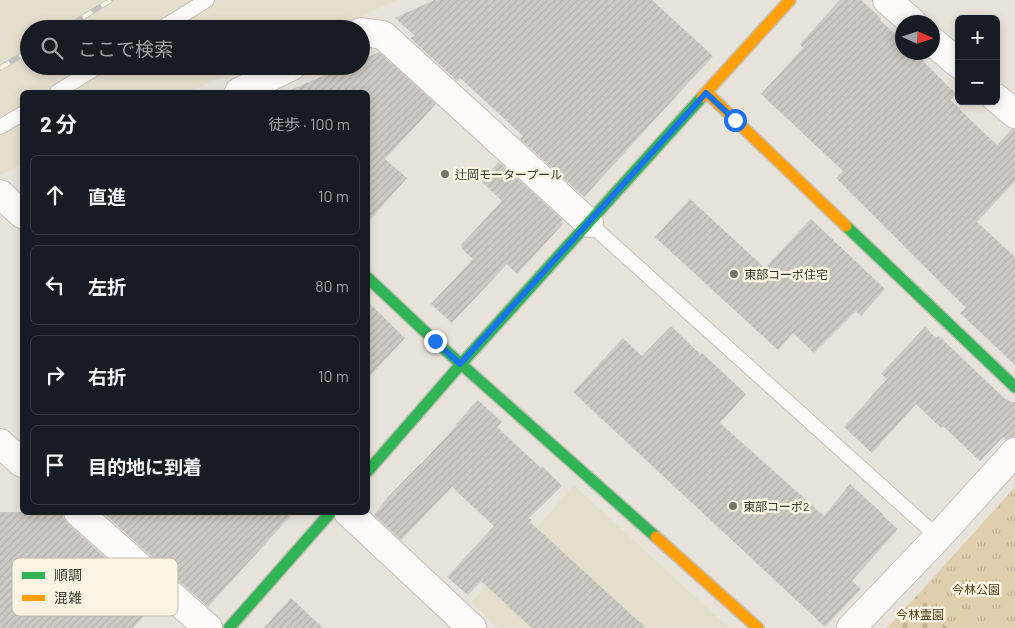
<!DOCTYPE html>
<html lang="ja">
<meta charset="utf-8">
<style>
:root{--surface:#171b24;--page:#20242c;--text:#f1f3f6;--muted:#9ea1a6;--line:#363941}
body{margin:0;font-family:Barlow,"Noto Sans JP",sans-serif;background:var(--page);color:var(--text)}
.controls{position:absolute;right:15px;top:15px;display:grid;overflow:hidden;border-radius:8px;box-shadow:0 2px 8px #0003}
.controls button{width:45px;height:45px;display:grid;place-items:center;padding:0;border:0;border-bottom:1px solid var(--line);background:var(--surface);color:var(--text);font:25px sans-serif}
.compass{position:absolute;left:895px;top:15px;width:45px;height:45px;border-radius:50%;background:var(--surface);box-shadow:0 2px 8px #0003;rotate:93deg}
.stop{position:absolute;width:15px;height:15px;margin:-11px;border:4px solid #1a73e8;border-radius:50%;background:#fff}
.stop.end{background:#1a73e8;border-color:#fff;box-shadow:0 1px 5px #0008}
.list{margin:0;padding:0;list-style:none}
h2{display:flex;justify-content:space-between;align-items:center;height:65px;margin:0;padding:0 20px;font-size:21px}
h2 small{font-size:16px;font-weight:400;color:var(--muted)}
.list li{display:grid;grid-template-columns:32px 1fr auto;gap:15px;align-items:center;box-sizing:border-box;height:80px;margin:0 10px 10px;padding:0 10px;border:1px solid var(--line);border-radius:8px}
.list b{display:block;font-size:19px;white-space:nowrap}
.list em{font-size:16px;font-style:normal;color:var(--muted)}
.icon{flex:none;width:28px;height:28px;fill:none;stroke:currentColor;stroke-width:2;stroke-linecap:round;stroke-linejoin:round}
.map{position:relative;flex:none;width:1015px;height:628px;overflow:hidden}
.search{position:absolute;background:var(--surface);box-shadow:0 2px 8px #0003;left:20px;top:20px;width:350px;height:55px;display:flex;align-items:center;gap:12px;box-sizing:border-box;padding:0 18px;border-radius:28px;color:var(--muted);font-size:19px}
.panel{position:absolute;background:var(--surface);box-shadow:0 2px 8px #0003;left:20px;top:90px;width:350px;height:425px;border-radius:8px}
.map>svg:first-child{display:block}
</style>
<div class="map">
<svg width="1015" height="628" viewBox="0 0 1015 628">
<defs>
<pattern id="cemetery-stones" width="16" height="16" patternUnits="userSpaceOnUse" patternTransform="scale(1.25)"><rect width="16" height="16" fill="#e0cfac"/><path d="M2 7V4a2 2 0 0 1 4 0v3zM10 15v-3a2 2 0 0 1 4 0v3z" fill="#c1b294"/></pattern>
<pattern id="park-tufts" width="24" height="20" patternUnits="userSpaceOnUse" patternTransform="scale(1.25)"><rect width="24" height="20" fill="#e0cfac"/><path d="M3 7l-1-3M5 7V3M7 7l1-3M15 17l-1-3M17 17v-4M19 17l1-3" fill="none" stroke="#c1b294"/></pattern>
<pattern id="building-hatch" width="6" height="6" patternUnits="userSpaceOnUse" patternTransform="scale(1.25)"><rect width="6" height="6" fill="#cecac3"/><path d="M-1 1l2-2M0 6l6-6M5 7l2-2" fill="none" stroke="#b2aea8"/></pattern>
</defs>
<rect width="100%" height="100%" fill="#e8e3da"/>
<!-- built -->
<g fill="#e6decc">
<path d="M0 0H397L333 29H29V66H248L188 92H22V165L0 175Z"/>
<path d="M574 485 729 628H497L471 603Z"/>
</g>
<!-- cemetery -->
<path fill="url(#cemetery-stones)" d="M922 590 938 618 948 628H887Z"/>
<!-- park -->
<path fill="url(#park-tufts)" d="M1015 487V628H948L938 618 922 590Z"/>
<!-- building -->
<g fill="url(#building-hatch)">
<path d="M434 0H652L713 56 584 197 520 139 523 136 460 78 457 81 410 38 415 36 395 18Z"/>
<path d="M840 0H861L881 18 880 20 902 41V52H914L956 94 950 100 997 145 1012 129H1015V181L977 222 1015 257V365L960 313 966 308 836 178 843 171 761 94 803 48 800 44Z"/>
<path d="M379 52 436 104 385 159 407 178 368 222V92H286L346 66H361V60Z"/>
<path d="M499 162 563 220 561 222 563 224 517 274 507 264 452 323 431 304 473 259 461 248 462 247 461 245 502 201 481 181Z"/>
<path d="M690 199 765 268 811 219 885 289 861 316 856 311 814 353 793 333 778 350 655 237Z"/>
<path d="M368 302 405 338 368 378Z"/>
<path d="M671 326 701 355 702 353 746 394 720 423 824 516 850 484 884 515 883 516 898 529 852 581 861 589 825 627 573 392 623 338 642 356Z"/>
<path d="M925 327 936 338 939 336 1004 398 1011 402H1015V437H1011L1006 440 1003 437 980 461 943 426 941 428 916 404 872 453 844 427 887 379 881 374Z"/>
<path d="M478 400 502 422 497 427 541 468 542 466 562 486 529 518 532 520 530 522 646 628H532L481 581 468 595 447 577 494 526 452 487 401 540 374 515 388 497 420 464H421L457 425 456 424Z"/>
<path d="M0 512H63V517L68 524 156 603 133 628H0Z"/>
<path d="M102 512H294L208 607Z"/>
<path d="M291 598 323 628H264Z"/>
</g>
<g fill="none" stroke-linecap="round" stroke-linejoin="round">
<!-- lane casing -->
<g stroke="#c3c0b8" stroke-width="16">
<g id="lane">
<path d="M160 29 207 0"/>
<path d="M57 92 99 66"/>
<path d="M0 127 22 114"/>
<path d="M589 223 938 537"/>
</g>
</g>
<!-- street casing -->
<g stroke="#c3c0b8" stroke-width="30">
<g id="street">
<path d="M887 0 912 22"/>
<path d="M361 32 383 35 589 223"/>
<path d="M932 41 959 64"/>
<path d="M239 92 292 66"/>
<path d="M996 98 1015 114"/>
<path d="M0 194 22 214"/>
<path d="M0 443 22 463"/>
<path d="M78 512 208 628"/>
<path d="M348 512 472 628"/>
<path d="M851 628 938 537 1015 452"/>
</g>
</g>
<!-- fast casing -->
<g stroke="#c3c0b8" stroke-width="14">
<g id="fast">
<path d="M846 226 1015 387"/>
<path d="M368 278 435 341 656 537"/>
<path d="M368 471 461 364 702 97"/>
<path d="M229 628 331 512"/>
</g>
</g>
<!-- slow casing -->
<g stroke="#c3c0b8" stroke-width="14">
<g id="slow">
<path d="M707 93 846 226"/>
<path d="M702 97 790 0"/>
<path d="M656 537 758 628"/>
</g>
</g>
<!-- lane -->
<use href="#lane" stroke="#fcfbf9" stroke-width="14"/>
<!-- street -->
<use href="#street" stroke="#fcfbf9" stroke-width="28"/>
<!-- fast -->
<use href="#fast" stroke="#30b455" stroke-width="11"/>
<!-- slow -->
<use href="#slow" stroke="#ff9f0a" stroke-width="11"/>
<!-- rail casing -->
<g stroke="#c3c2c0" stroke-width="5.5">
<g id="rail">
<path d="M64 29 111 0"/>
<path d="M0 68 29 51"/>
</g>
</g>
<!-- rail -->
<use href="#rail" stroke="#fbf3e1" stroke-width="4" stroke-dasharray="11" stroke-linecap="butt"/>
</g>
<g fill="none" stroke-linecap="round" stroke-linejoin="round">
<!-- route -->
<path stroke="#1a73e8" stroke-width="6" d="M435 341 460 364 706 93 735 120"/>
</g>
<!-- markers -->
<g fill="#76736b" stroke="#fbf3e1" stroke-width="2">
<circle cx="445" cy="174" r="5"/>
<circle cx="734" cy="274" r="5"/>
<circle cx="733" cy="506" r="5"/>
</g>
<g text-anchor="middle" dominant-baseline="central" stroke-width="5" stroke-linejoin="round" paint-order="stroke">
<!-- poi labels -->
<g font-size="12" fill="#39362f" stroke="#fbf3e1" text-anchor="start">
<text x="455" y="174">辻岡モータープール</text>
<text x="744" y="274">東部コーポ住宅</text>
<text x="743" y="506">東部コーポ2</text>
</g>
<!-- park labels -->
<g font-size="12" fill="#4e3d19" stroke="#fbf3e1">
<text x="976" y="589">今林公園</text>
<text x="920" y="614">今林霊園</text>
</g>
</g>
<!-- legend -->
<rect x="12" y="558" width="166" height="58" rx="8" fill="#fbf3e1" stroke="#c1baac" stroke-width="1"/>
<rect x="22" y="572" width="23" height="7" fill="#30b455"/>
<rect x="22" y="595" width="23" height="6" fill="#ff9f0a"/>
<g font-size="14" fill="#39362f">
<text x="54" y="580">順調</text>
<text x="54" y="603">混雑</text>
</g>
</svg>
<div class="controls">
<button>+</button>
<button>−</button>
</div>
<svg class="compass" viewBox="-18 -18 36 36"><path d="M0-13l5 13h-10z" fill="#e53935"/><path d="M0 13l5-13h-10z" fill="#9ea1a6"/></svg>
<div class="stop" style="left:735px;top:120px"></div>
<div class="stop end" style="left:435px;top:341px"></div>
<div class="search"><svg class="icon" aria-label="search" viewBox="0 0 24 24"><circle cx="10" cy="10" r="6"/><path d="M15 15l6 6"/></svg>ここで検索</div>
<section class="panel">
<h2>2 分<small>徒歩 · 100 m</small></h2>
<ul class="list">
<li><svg class="icon" aria-label="ahead" viewBox="0 0 24 24"><path d="M12 20V5M6 11l6-6 6 6"/></svg><div><b>直進</b></div><em>10 m</em></li>
<li><svg class="icon" aria-label="left" viewBox="0 0 24 24"><path d="M17 20v-9H6M10 6l-5 5 5 5"/></svg><div><b>左折</b></div><em>80 m</em></li>
<li><svg class="icon" aria-label="right" viewBox="0 0 24 24"><path d="M7 20v-9h11M14 6l5 5-5 5"/></svg><div><b>右折</b></div><em>10 m</em></li>
<li><svg class="icon" aria-label="arrive" viewBox="0 0 24 24"><path d="M6 21V4h12l-3 4 3 4H6"/></svg><div><b>目的地に到着</b></div></li>
</ul>
</section>
</div>
